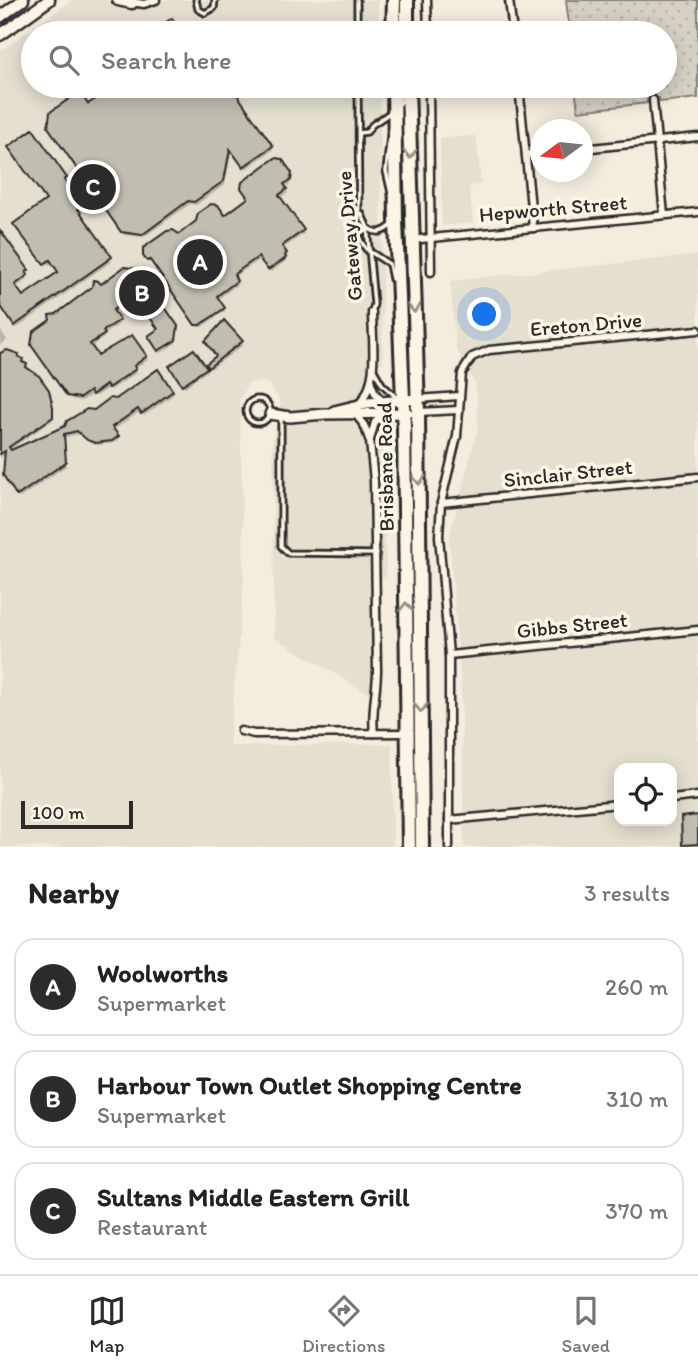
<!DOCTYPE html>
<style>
:root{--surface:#fff;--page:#f6f6f6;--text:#222;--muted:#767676;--line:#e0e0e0;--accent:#2b2b2b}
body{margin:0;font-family:Itim,sans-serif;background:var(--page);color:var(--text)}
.controls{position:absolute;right:21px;bottom:21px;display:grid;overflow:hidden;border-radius:14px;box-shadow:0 4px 18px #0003}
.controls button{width:63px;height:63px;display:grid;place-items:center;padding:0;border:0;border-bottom:2px solid var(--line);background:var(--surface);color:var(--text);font:35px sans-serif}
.compass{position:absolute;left:530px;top:119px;width:63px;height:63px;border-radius:50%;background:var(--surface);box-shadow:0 4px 18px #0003;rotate:255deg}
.scale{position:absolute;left:21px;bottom:18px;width:112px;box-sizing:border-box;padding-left:7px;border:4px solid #2b2b2b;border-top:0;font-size:19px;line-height:24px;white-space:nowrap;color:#2b2b2b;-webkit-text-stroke:5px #fcf5e5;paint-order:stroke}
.you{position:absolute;left:485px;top:315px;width:24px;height:24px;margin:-18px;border:5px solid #fff;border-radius:50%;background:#1a73e8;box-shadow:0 0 0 10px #1a73e833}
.badge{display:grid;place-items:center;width:46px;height:46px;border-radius:50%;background:var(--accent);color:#fff;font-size:23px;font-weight:700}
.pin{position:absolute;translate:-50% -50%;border:4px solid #fff;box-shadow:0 2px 7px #0006}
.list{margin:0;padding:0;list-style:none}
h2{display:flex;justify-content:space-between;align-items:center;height:91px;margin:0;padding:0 28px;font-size:30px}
h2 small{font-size:23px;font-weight:400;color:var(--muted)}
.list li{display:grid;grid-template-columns:46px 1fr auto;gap:21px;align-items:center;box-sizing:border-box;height:98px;margin:0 14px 14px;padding:0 14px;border:2px solid var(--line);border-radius:21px}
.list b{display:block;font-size:26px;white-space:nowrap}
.list p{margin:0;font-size:23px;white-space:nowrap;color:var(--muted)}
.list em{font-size:23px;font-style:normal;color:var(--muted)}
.icon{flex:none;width:38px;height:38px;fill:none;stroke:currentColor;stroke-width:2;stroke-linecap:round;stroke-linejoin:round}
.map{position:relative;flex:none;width:698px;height:847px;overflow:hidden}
.search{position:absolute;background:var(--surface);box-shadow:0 4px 18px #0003;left:21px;right:21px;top:21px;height:77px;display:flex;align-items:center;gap:18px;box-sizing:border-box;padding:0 24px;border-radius:38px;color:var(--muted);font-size:26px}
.sheet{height:427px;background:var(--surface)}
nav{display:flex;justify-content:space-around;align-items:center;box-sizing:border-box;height:98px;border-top:2px solid var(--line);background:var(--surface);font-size:19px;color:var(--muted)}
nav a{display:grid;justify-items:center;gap:4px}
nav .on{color:var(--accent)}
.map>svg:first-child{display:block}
</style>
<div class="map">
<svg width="698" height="847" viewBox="0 0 698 847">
<defs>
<pattern id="park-dots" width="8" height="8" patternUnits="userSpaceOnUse" patternTransform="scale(1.75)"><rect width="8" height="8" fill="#d6d1c4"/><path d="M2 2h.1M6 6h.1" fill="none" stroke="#b8b4a9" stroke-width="1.8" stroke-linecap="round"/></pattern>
</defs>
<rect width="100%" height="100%" fill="#f4edde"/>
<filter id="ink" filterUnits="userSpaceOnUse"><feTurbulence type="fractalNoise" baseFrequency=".0143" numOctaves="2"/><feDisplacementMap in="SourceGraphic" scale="14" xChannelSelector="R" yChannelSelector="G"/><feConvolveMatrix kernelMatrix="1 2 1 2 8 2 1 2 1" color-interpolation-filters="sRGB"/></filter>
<g filter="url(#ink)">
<!-- built -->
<g fill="#e5dfd0" fill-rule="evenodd">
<path d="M72 0H113L118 4 123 0H378L379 33H33V86H380L383 363 377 364 375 438 384 439 386 577 381 578 382 694 367 693 274 637 273 436 281 402 269 385 263 382 249 383 240 399 244 582 229 746 392 744 393 847H0V51Z"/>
<path d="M476 136 481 184 469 187 473 223 442 226 440 138Z"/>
<path d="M698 255V847H464L461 682 449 538 478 427 476 385 456 349 450 281ZM619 768H672V821H619Z"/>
</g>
<!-- park -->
<path fill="url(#park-dots)" stroke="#807e78" stroke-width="2" d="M566 0H698V98L660 102 659 98 647 100V103L578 111 575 86H665V33H570Z"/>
<!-- shadow -->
<g fill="#0003">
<path d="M118 86H228L273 150 246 169 232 149 225 185 196 205 190 204 144 237 124 235 50 127 87 106Z"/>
<path d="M10 147 66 179 67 182 65 183 85 207 78 212 112 261 17 328 0 303V235L29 274 26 276 28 279 15 288 23 299 60 273 53 262 46 266 17 227 48 201Z"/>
<path d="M281 161 292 178 291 183 285 188 288 193 280 198 304 234 282 249 288 257 285 259 286 261 271 272 261 259 234 277 238 284 217 300 225 311 202 327H198L153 262 150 263 145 255 179 236 224 217 250 199Z"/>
<path d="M125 269 176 327 178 331 176 343 161 353 150 336 160 330 138 300 129 307 127 304 113 313 120 324 103 335 105 337 91 347 98 358 132 337 148 360 134 369 136 373 111 390 109 387 95 397 93 393 82 401 71 399 35 348 56 315Z"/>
<path d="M0 330 7 340 0 345Z"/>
<path d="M241 342 243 345 211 369 208 364Z"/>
<path d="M193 351 207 371 185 387 171 366Z"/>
<path d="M0 355H18L49 395 54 410 53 420 6 452 7 454 116 401 158 372 173 395 144 416 141 411 112 431 119 440 114 443 98 445 90 443 80 434 65 437 66 466 20 498 5 477 6 454 0 458Z"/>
<path d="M698 817V847H685L684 840Z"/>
</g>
<!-- building -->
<g fill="#c2bdb1" stroke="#2b2b2b" stroke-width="2">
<path d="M172 18 183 33H151Z"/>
<path d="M115 86H231L273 146 243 167 230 149 224 181 194 202 188 201 142 235 121 232 48 127 50 112 79 92 88 104Z"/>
<path d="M33 129 67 178 64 180 76 197 78 195 85 204 78 209 112 257 14 326 0 305V230L29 270 26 272 28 275 15 285 23 296 58 272 50 260 44 264 13 224 46 200 8 147Z"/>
<path d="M275 158 282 159 292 173 291 180 284 184 287 189 279 195 304 230 282 246 287 253 285 255 286 258 268 270 258 257 234 274 237 281 217 296 225 308 200 325H195L150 260 147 261 143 256V248L167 231 173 230 179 234 196 221 198 213 211 204 218 205 225 215 248 198 241 188 242 182Z"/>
<path d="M124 267 138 269 178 326 176 340 158 351 148 336 158 329 136 298 126 305 124 302 113 310 120 320 103 331 105 334 90 344 98 355 132 335 147 356 134 366 136 369 108 388 106 385 92 395 90 391 80 398 67 396 31 345 33 332 50 320 49 315 56 314 92 287 93 280 98 281 101 284Z"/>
<path d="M224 320 243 341 208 368 206 364 216 356 205 341Z"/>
<path d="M194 349 207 368 182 385 169 366Z"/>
<path d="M7 350 19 354 18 356 23 359 22 362 27 364 26 367 39 376 49 390 53 407V417L9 447 11 450 65 426 67 421 87 409 94 410 110 398 116 399 158 369 173 391 141 414 138 409 112 427 119 436 112 441 95 443 87 440 77 431 64 434 66 462 17 496 3 475 5 451 0 454V353Z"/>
<path d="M698 815V844L682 845 681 817Z"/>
</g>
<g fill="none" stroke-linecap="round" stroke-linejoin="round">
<!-- lane casing -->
<g stroke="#2b2b2b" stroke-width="9">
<g id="lane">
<path d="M196 0 198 9 205 13 214 8 215 0"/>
<path d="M357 0V33"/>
<path d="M358 86 359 238 366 249 389 264 392 279"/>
<path d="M397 107 402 101V88"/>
<path d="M359 133 367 132 372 125 391 112"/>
<path d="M390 135 386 171 391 193"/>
<path d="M361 213 367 226 374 304 372 312"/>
<path d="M368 228C377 235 384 232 392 225"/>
<path d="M374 370 382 384 398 399"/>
<circle cx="258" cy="411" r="12"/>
<path d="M281 418V546L288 553 376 554"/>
</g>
</g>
<!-- street casing -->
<g stroke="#2b2b2b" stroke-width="11">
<g id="street">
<path d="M427 0 428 33"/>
<path d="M509 0 513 33"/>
<path d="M131 2 144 4 156 0"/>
<path d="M429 86 431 272"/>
<path d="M519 86 533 228"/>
<path d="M653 100 664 215"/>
<path d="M582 149 698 137"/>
<path d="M526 155 540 153"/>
<path d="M411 240 698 212"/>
<path d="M371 383 375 393 383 402"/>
<path d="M418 399 459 396"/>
<path d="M359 404C380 382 372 340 372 312"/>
<path d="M419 412 459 410"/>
<path d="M356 415 364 425 370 442 374 481 377 670C377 691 371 712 374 733"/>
<path d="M370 440 375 422 384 415"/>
<path d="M441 503 698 477"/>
<path d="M449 655 698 630"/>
<path d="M241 731 254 734 407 733"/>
<path d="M672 799 698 796"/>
<path d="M449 820 619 804"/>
<path d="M449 847V655L439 536 441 503 457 436 462 373 472 357 489 350 698 330"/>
</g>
</g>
<!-- secondary casing -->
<g stroke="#2b2b2b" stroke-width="14">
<g id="secondary">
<path d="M334 411 367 403 418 399"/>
<path d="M270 414 290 417 325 414 408 413"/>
</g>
</g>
<!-- primary casing -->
<g stroke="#2b2b2b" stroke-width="15">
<g id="primary">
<path d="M118 0 132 3"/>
<path d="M0 17 23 0"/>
<path d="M0 35 49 0"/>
</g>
</g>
<!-- highway casing -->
<g stroke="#2b2b2b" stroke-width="18">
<g id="highway">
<path d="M407 0V33"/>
<path d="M393 33 394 0"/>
<path d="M394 86 396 221 404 426 409 847"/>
<path d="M408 86 418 412 422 847"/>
</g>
</g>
<!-- lane -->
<use href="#lane" stroke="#fcf5e5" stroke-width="3.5"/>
<!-- street -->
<use href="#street" stroke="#fcf5e5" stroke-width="6"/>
<!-- secondary -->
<use href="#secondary" stroke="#fcf5e5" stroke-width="9"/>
<!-- primary -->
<use href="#primary" stroke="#fcf5e5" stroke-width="10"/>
<!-- highway -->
<use href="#highway" stroke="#fcf5e5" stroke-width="12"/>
</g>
<!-- one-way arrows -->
<defs><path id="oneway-chevron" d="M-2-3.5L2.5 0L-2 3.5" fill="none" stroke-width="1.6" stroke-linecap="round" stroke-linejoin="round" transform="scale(1.75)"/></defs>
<g stroke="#949088">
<use href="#oneway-chevron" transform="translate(410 154) rotate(88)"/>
<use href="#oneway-chevron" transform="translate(414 308) rotate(88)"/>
<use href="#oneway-chevron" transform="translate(419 480) rotate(89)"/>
<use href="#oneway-chevron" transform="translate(406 607) rotate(-90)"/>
<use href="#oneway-chevron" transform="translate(421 708) rotate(89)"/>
</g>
</g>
<g text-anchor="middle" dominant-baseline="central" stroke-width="7" stroke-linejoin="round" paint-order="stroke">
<!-- street labels -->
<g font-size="21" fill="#2b2b2b" stroke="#fcf5e5">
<text transform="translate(553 208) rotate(-5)">Hepworth Street</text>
<text transform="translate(349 236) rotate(-95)">Gateway Drive</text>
<text transform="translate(586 324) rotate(-5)">Ereton Drive</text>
<text transform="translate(385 467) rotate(-91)">Brisbane Road</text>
<text transform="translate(568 473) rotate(-6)">Sinclair Street</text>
<text transform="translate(572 625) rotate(-6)">Gibbs Street</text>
</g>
</g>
</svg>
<div class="controls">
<button><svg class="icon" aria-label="locate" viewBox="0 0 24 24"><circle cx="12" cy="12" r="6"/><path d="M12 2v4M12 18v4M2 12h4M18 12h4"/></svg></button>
</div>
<svg class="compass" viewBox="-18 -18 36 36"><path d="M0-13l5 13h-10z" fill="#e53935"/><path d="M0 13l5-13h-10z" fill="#767676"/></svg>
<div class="scale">100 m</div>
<div class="you"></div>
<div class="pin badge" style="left:200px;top:262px">A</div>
<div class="pin badge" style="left:142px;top:293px">B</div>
<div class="pin badge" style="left:93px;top:187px">C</div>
<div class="search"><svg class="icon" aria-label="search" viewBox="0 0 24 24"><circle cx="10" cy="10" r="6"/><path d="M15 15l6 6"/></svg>Search here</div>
</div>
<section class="sheet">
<h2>Nearby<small>3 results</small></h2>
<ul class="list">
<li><span class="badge">A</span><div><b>Woolworths</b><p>Supermarket</p></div><em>260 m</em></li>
<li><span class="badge">B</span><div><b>Harbour Town Outlet Shopping Centre</b><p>Supermarket</p></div><em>310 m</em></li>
<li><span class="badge">C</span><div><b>Sultans Middle Eastern Grill</b><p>Restaurant</p></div><em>370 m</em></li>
</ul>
</section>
<nav>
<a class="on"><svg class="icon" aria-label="map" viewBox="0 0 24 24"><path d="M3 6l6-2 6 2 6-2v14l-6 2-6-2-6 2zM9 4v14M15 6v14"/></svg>Map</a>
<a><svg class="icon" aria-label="directions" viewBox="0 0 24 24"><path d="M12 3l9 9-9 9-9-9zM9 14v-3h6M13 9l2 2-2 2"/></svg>Directions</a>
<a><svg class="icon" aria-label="saved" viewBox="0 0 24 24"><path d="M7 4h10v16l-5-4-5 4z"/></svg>Saved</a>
</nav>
